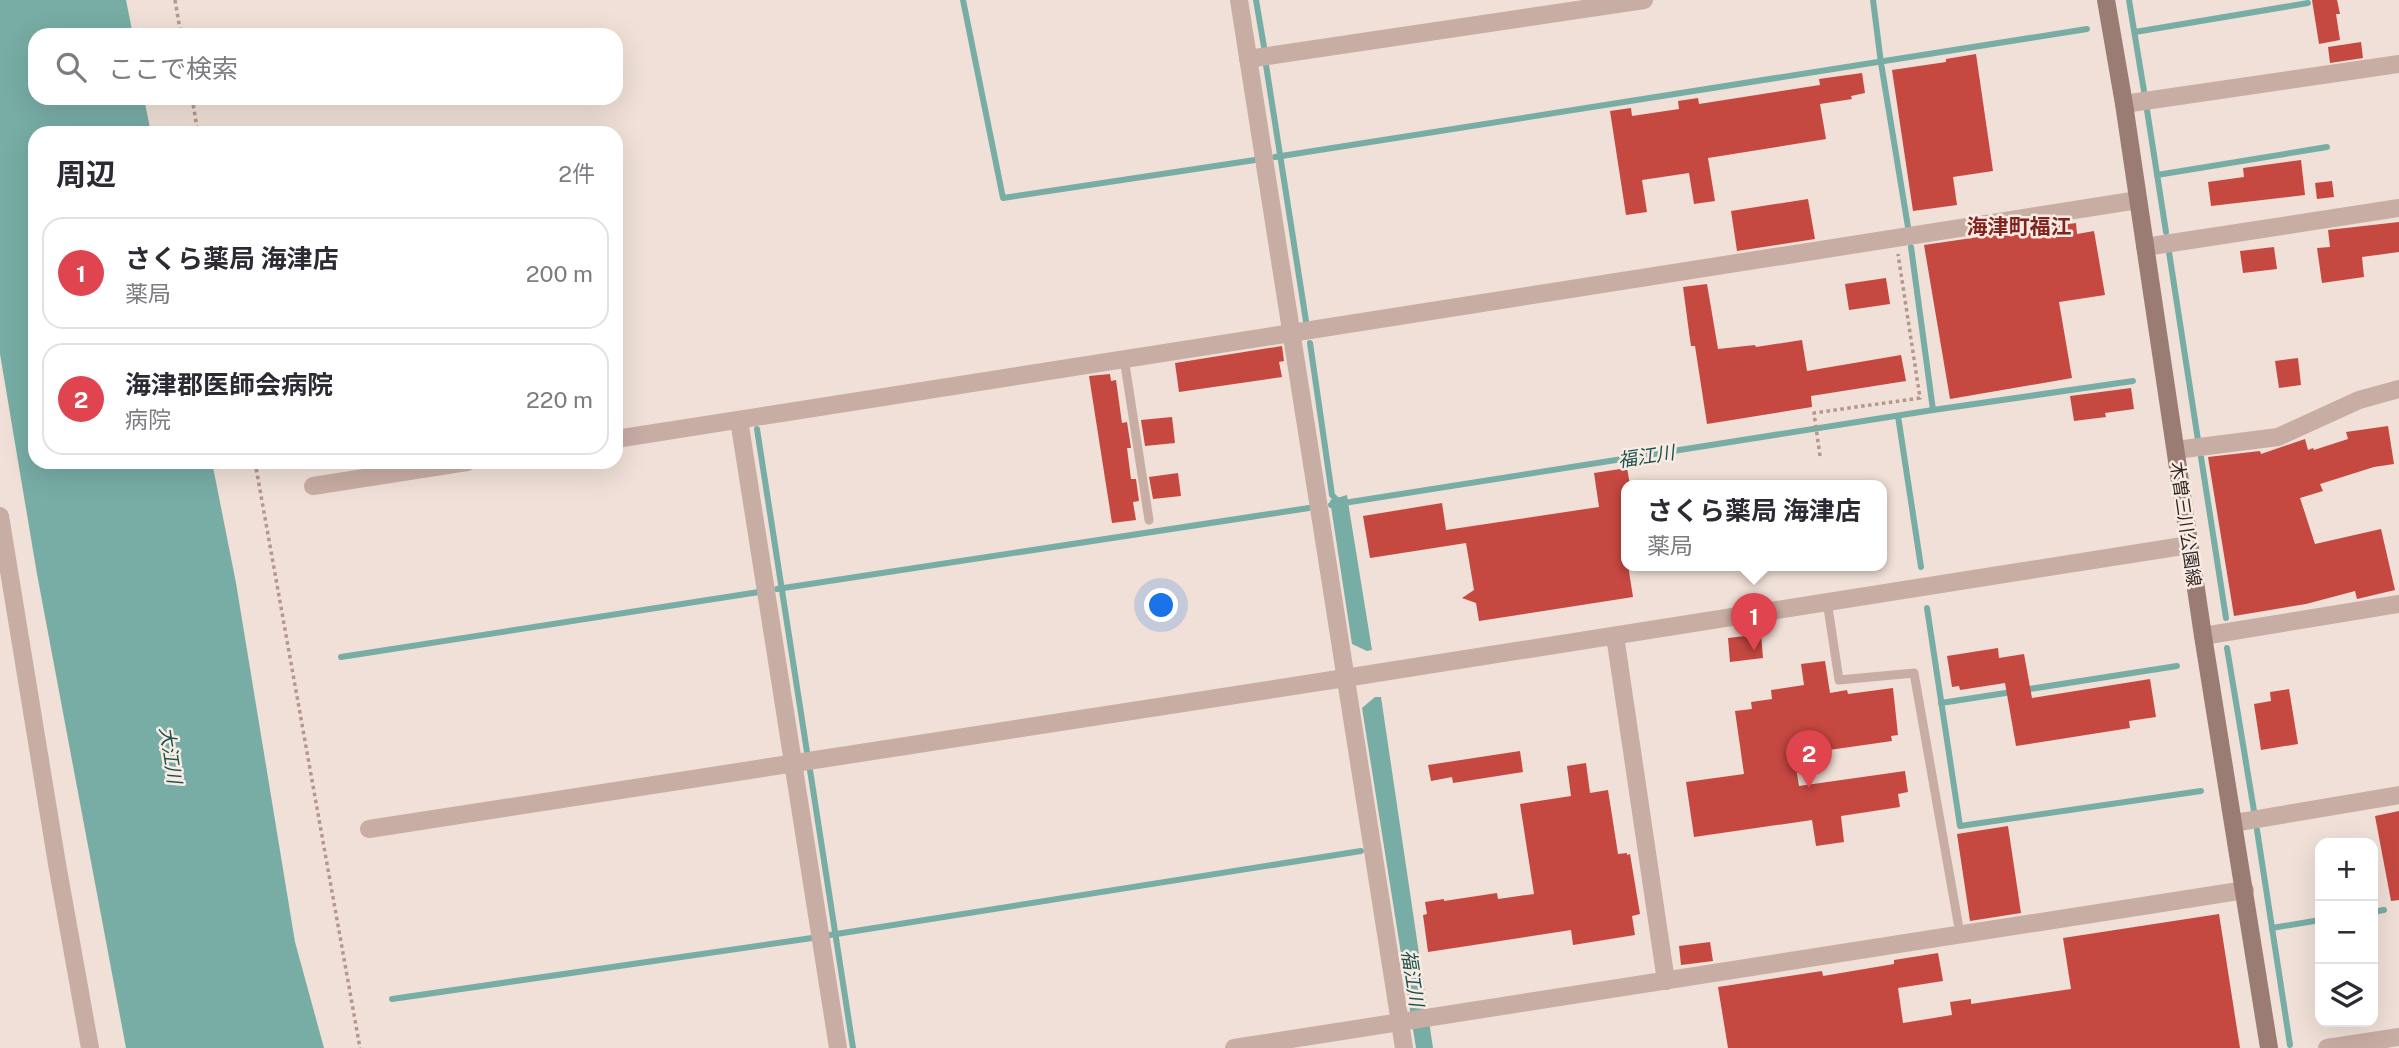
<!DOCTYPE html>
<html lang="ja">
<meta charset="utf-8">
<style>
:root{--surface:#fff;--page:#f7f7f7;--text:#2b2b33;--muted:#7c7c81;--line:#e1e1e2;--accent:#0f766e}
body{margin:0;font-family:"Public Sans","Noto Sans JP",sans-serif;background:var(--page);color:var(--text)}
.controls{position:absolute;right:21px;bottom:21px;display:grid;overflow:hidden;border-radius:14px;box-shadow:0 7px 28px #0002}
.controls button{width:63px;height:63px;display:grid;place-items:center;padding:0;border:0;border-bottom:2px solid var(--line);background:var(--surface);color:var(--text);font:35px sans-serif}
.you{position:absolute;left:1162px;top:606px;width:24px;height:24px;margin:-18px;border:5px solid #fff;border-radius:50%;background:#1a73e8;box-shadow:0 0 0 10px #1a73e833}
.badge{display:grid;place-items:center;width:46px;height:46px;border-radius:50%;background:var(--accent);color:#fff;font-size:23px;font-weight:700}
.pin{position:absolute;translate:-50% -58px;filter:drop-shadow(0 2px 4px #0008)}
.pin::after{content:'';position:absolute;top:37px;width:24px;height:21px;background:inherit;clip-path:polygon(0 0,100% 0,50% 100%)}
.popup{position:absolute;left:1621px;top:480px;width:266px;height:91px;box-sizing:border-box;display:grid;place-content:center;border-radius:14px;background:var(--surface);filter:drop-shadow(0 2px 5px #0005);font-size:23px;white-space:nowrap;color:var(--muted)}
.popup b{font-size:26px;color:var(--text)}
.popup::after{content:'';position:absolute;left:50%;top:100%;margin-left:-14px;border:14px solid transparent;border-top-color:var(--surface)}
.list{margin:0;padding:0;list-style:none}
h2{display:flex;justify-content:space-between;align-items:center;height:91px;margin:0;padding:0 28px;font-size:30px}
h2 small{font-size:23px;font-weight:400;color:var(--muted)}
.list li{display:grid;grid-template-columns:46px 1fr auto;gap:21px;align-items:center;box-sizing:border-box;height:112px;margin:0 14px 14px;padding:0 14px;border:2px solid var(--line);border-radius:21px}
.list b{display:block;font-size:26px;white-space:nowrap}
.list p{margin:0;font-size:23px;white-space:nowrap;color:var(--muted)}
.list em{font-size:23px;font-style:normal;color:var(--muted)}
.icon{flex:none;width:38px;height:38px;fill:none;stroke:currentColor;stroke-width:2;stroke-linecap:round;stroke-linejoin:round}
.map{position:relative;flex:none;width:2399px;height:1048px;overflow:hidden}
.search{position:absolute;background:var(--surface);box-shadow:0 7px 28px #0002;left:28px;top:28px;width:595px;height:77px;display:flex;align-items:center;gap:18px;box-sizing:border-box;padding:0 24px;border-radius:21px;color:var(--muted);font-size:26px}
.panel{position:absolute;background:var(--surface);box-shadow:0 7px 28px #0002;left:28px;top:126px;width:595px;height:343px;border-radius:21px}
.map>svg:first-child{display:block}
</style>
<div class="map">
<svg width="2399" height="1048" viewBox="0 0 2399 1048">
<rect width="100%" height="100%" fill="#f0e0d7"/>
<!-- water -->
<g fill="#77ada5">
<path d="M0 0H126L133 35H35V98H144L151 133H35V462H212L236 583 295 942 324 1048H126L37 574 0 354Z"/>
<path d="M1347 495 1348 502 1372 650 1367 651 1352 644 1330 500Z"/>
<path d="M1375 697H1381L1433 1048H1416L1362 708Z"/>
</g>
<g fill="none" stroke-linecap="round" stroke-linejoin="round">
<!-- stream -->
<g stroke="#77ada5" stroke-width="6">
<path d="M963 0 1003 198 1255 160"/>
<path d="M1256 0 1264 47"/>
<path d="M1873 0 1881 63 1908 227"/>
<path d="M2129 0 2144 91"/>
<path d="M2135 32 2308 3"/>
<path d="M1266 65 1306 321"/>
<path d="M2147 110 2166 232"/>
<path d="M1275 157 2087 29"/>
<path d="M2157 175 2327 147"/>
<path d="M2169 252 2198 440"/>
<path d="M1310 343 1332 495 1340 503"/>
<path d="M1933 410 2133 381"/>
<path d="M1898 416 1921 567"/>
<path d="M757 429 807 752"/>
<path d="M2201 457 2226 618"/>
<path d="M1331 505 1933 410 1911 247"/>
<path d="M777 589 1309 508"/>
<path d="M1927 608 1960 826 2201 791"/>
<path d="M2227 648 2254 811"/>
<path d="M341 657 759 592"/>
<path d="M2023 690 2177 666"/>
<path d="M1941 703 2012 692"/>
<path d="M810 770 853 1048"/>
<path d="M2257 830 2290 1045"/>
<path d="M2373 912 2384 910"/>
<path d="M2272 928 2320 920"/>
<path d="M830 935 1361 851"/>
<path d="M392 999 812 938"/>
</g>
</g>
<!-- building -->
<g fill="#c54841">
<path d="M2312 0H2337L2340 14H2336L2340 40 2319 44Z"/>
<path d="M2361 42 2363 58 2330 63 2328 47Z"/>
<path d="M1976 54 1993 171 1953 177 1957 205 1913 211 1892 70 1946 62V59Z"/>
<path d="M1862 73 1865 93 1851 96 1852 99 1820 104 1826 139 1708 158 1715 201 1694 204 1689 173 1642 180 1647 212 1626 215 1610 111 1631 108 1632 116 1679 109 1678 101 1698 98 1699 104 1820 85 1819 79Z"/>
<path d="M2301 160 2305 195 2211 206 2208 182 2244 177 2243 168Z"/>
<path d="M2332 181 2334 197 2317 199 2315 183Z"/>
<path d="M1808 199 1815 239 1737 251 1731 211Z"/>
<path d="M2399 222V252L2362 257 2364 277 2322 283 2317 248 2330 247 2328 230Z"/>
<path d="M2076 223 2077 234 2094 231 2105 295 2059 302 2072 378 1950 399 1924 245Z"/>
<path d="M2274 247 2277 269 2243 273 2240 251Z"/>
<path d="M1886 278 1890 304 1849 310 1845 284Z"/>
<path d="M1707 284 1718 349 1755 345 1756 347 1802 340 1807 371 1901 355 1906 381 1811 396 1812 407 1707 424 1695 346H1691L1689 332 1683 287Z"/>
<path d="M1282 346 1284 361 1279 362 1282 377 1179 392 1175 363Z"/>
<path d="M2298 358 2301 385 2279 388 2275 361Z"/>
<path d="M1110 374 1111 381 1116 380 1122 423 1127 422 1131 448H1127L1131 479H1136L1139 501 1133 502 1136 520 1112 523 1089 376Z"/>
<path d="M2131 388 2134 409 2105 413 2106 417 2074 421 2070 396Z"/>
<path d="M1172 417 1175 443 1145 446 1141 420Z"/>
<path d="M2388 426 2394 464 2374 467 2320 484 2323 491 2300 498 2315 544 2381 529 2395 590 2357 599 2355 591 2306 604 2234 616 2208 457 2260 451 2261 454 2305 439 2308 450 2313 448 2314 450 2348 439 2346 432Z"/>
<path d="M1627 468 1630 485H1626V565H1628L1633 597 1479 621 1476 603 1462 598 1474 590 1466 543 1370 558 1363 516 1442 503 1446 530 1599 507 1594 473Z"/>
<path d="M1178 473 1181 496 1153 499 1149 477Z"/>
<path d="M1761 634 1763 658 1730 662 1728 638Z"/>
<path d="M1998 648 1999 658 2024 654 2032 698 2150 679 2156 717 2129 721 2130 728 2016 746 2005 683 1960 690 1959 686 1952 687 1947 656Z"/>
<path d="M1825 661 1830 693 1847 690 1848 694 1893 688 1898 735 1891 736 1892 741 1794 755 1799 786 1905 771 1908 792 1898 794 1900 807 1841 816 1844 842 1816 846 1812 820 1694 837 1686 782 1744 774 1735 711 1752 709 1751 702 1772 699 1771 690 1804 685 1801 664Z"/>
<path d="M2289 689 2298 744 2261 750 2254 704 2271 701 2270 692Z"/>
<path d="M1520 751 1523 772 1453 783 1452 777 1431 781 1428 765Z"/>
<path d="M1586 763 1590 793 1608 790 1618 854 1627 853V855L1630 854 1640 914 1632 916 1635 935 1573 945 1571 930 1428 952 1423 915 1427 914 1425 902 1444 899V901L1497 893 1498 899 1534 894 1520 804 1571 796 1567 766Z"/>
<path d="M2399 811V900L2391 901 2375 816Z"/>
<path d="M2008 826 2021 913 1970 921 1957 834Z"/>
<path d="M2219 914 2240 1048H1728L1718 987 1822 971 1823 976 1894 964V960L1938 953 1943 981 1898 988 1903 1023 1952 1015 1950 1002 1971 999V1004L2071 989 2063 938Z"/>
<path d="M1710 942 1713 961 1681 965 1679 946Z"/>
</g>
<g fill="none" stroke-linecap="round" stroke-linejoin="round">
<!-- path -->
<g stroke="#b4978e" stroke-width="3.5" stroke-dasharray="3.5 3.5" stroke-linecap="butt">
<path d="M175 0 181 35"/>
<path d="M192 98 198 133"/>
<path d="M1820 456 1814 413 1920 398 1898 254"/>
<path d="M255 462 360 1048"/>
</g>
<!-- service -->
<g stroke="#c8ada4" stroke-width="9">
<path d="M1124 358 1149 520"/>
<path d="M1827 601 1839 680 1914 673 1960 934"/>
</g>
<!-- minor -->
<g stroke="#c8ada4" stroke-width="18">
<path d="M1239 0 1404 1048"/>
<path d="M1248 59 1644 0"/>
<path d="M2124 104 2399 64"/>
<path d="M2145 247 2399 208"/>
<path d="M739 420 838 1048"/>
<path d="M616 439 2138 200"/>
<path d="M2176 450 2278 437 2359 400 2399 389"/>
<path d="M313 486 467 462"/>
<path d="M0 516 57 864 90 1048"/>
<path d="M1615 636 1666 981"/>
<path d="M2203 636 2399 604"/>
<path d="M2234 823 2399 795"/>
<path d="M369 829 1345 678"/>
<path d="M1234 1048 2245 890"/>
<path d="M2327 1048 2399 1037"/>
</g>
<!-- tertiary -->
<path stroke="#c8ada4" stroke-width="18" d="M1345 678 2189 545"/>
<!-- secondary -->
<path stroke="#9b7c75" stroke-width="18" d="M2106 0 2124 104 2203 636 2269 1048"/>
</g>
<g text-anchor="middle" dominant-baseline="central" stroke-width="5" stroke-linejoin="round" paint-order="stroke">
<!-- street labels -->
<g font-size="18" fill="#332725" stroke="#f8ebe3">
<text transform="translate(2186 524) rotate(82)">木曽三川公園線</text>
</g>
<!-- water labels -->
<g font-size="19" font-style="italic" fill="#1c544d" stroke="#f8ebe3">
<text transform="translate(1646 456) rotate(-9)">福江川</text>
<text transform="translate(171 755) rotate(81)">大江川</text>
<text transform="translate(1413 978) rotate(81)">福江川</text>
</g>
<!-- quarter labels -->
<g font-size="21" font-weight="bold" fill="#812420" stroke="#f8ebe3">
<text x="2019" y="226">海津町福江</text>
</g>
</g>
</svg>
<div class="controls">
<button>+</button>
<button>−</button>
<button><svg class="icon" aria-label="layers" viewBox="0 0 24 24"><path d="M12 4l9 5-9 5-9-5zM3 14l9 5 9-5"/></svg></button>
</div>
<div class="you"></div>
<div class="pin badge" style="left:1754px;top:651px;background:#e0444e">1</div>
<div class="popup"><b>さくら薬局 海津店</b>薬局</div>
<div class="pin badge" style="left:1809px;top:788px;background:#e0444e">2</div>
<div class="search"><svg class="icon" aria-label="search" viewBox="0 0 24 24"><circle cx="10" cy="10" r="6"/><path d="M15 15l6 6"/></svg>ここで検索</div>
<section class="panel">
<h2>周辺<small>2件</small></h2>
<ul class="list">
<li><span class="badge" style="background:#e0444e">1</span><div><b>さくら薬局 海津店</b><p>薬局</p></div><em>200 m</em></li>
<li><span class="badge" style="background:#e0444e">2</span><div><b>海津郡医師会病院</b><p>病院</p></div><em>220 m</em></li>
</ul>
</section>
</div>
